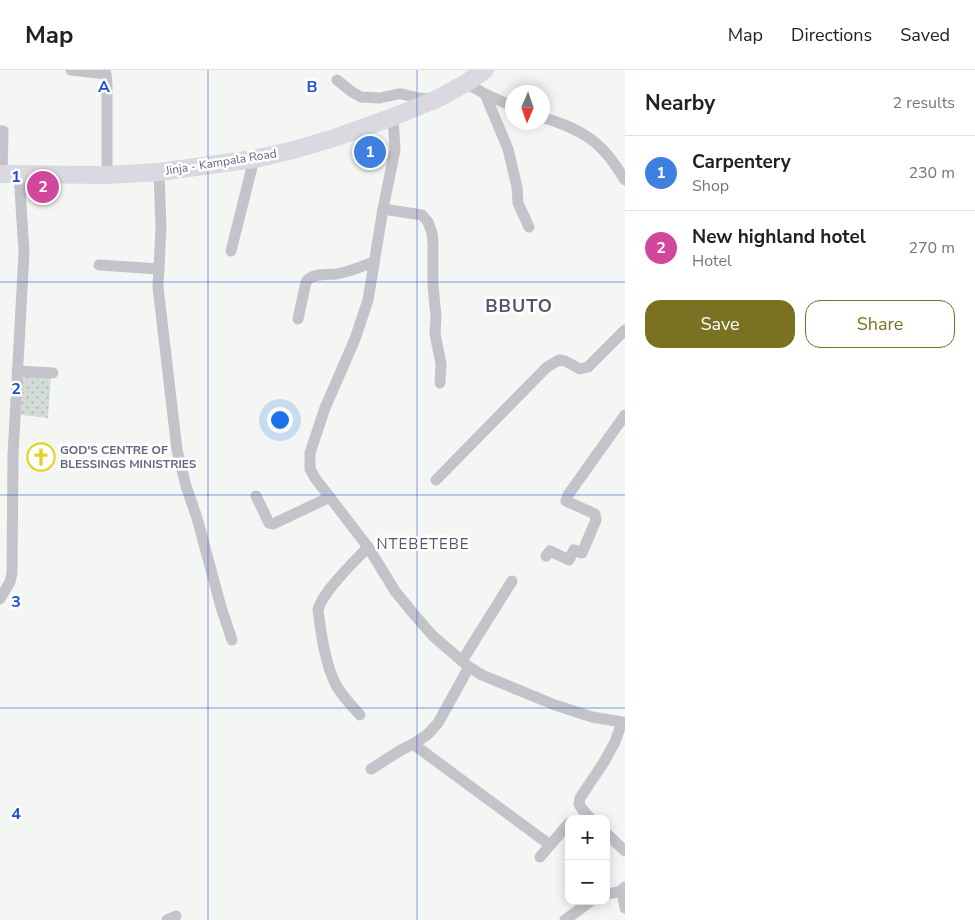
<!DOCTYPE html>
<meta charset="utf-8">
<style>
:root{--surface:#fff;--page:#f6f6f6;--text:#222;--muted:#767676;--line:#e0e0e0;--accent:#7b7122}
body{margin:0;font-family:"Nunito Sans",sans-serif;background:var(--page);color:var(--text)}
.controls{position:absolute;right:15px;bottom:15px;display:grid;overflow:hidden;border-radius:10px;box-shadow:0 2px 12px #0003}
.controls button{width:45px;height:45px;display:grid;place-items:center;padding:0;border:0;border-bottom:1px solid var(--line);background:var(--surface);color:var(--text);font:25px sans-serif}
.compass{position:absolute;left:505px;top:15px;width:45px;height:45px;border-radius:50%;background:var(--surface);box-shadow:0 2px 12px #0003;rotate:182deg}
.you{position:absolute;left:279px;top:349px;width:18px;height:18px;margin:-12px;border:4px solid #fff;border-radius:50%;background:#1a73e8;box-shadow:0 0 0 8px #1a73e833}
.badge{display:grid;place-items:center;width:32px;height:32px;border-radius:50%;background:var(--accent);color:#fff;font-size:16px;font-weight:700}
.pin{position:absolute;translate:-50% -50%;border:2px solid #fff;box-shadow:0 1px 5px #0006}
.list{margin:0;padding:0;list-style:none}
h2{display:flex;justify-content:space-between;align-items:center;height:65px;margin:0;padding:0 20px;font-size:21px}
h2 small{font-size:16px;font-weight:400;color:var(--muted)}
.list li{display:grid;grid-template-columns:32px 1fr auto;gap:15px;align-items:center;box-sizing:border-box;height:75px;padding:0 20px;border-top:1px solid var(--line)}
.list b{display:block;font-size:19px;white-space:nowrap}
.list p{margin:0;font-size:16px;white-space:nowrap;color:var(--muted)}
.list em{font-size:16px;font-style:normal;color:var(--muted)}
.actions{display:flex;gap:10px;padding:15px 20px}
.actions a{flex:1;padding:11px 0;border:1px solid var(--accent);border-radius:15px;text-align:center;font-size:18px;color:var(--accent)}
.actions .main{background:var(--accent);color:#fff}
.map{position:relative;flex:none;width:625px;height:850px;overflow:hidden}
header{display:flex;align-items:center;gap:30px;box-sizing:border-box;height:70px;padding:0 25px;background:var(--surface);border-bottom:1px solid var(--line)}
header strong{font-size:24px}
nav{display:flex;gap:28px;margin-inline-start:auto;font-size:18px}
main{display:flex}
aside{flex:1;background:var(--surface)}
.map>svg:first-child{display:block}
</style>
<header>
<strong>Map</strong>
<nav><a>Map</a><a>Directions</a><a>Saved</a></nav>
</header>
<main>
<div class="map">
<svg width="625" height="850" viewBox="0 0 625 850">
<defs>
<pattern id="garden-dots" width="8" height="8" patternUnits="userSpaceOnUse" patternTransform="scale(1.25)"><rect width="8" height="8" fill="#d2dbd5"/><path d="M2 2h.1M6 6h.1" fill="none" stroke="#aeb5b2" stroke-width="1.8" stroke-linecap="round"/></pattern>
</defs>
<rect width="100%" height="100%" fill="#f4f6f3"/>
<!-- garden -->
<path fill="url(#garden-dots)" d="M22 304 51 306 48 348 23 345 21 344Z"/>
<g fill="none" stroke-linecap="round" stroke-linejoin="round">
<!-- minor -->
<g stroke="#c4c3ca" stroke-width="11">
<path d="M71 0 106 4 107 14V105"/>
<path d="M337 10 352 22 361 27 380 28 398 24H402L418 28 431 29"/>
<path d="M466 13 485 24 512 36"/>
<path d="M485 24 508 79 517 117 518 133 529 157"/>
<path d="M393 47 395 80 383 139 368 230 355 269 325 338 310 383V399L315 408 368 477 395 521 412 542 433 566 469 597 482 605 555 635 592 647 622 652 615 672 604 692 580 728 579 734C582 740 586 744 591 749"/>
<path d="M542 47C557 52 573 57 586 66 603 76 615 94 625 110"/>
<path d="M0 61H3L2 104"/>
<path d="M159 102 161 158 158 217 177 380 186 416 197 448 221 537 232 570"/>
<path d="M383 139 422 145 428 152 432 163 433 174V215L436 247 435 264 441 294 440 313"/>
<path d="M231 181 254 89"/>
<path d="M99 195 159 199"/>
<path d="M298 249 306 212C312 203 326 205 336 204 349 202 362 196 374 192"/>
<path d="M17 301 53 303"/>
<path d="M436 410 547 297 559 290 565 291 580 299 588 297 625 260"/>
<path d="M256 426 269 453 273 454 330 427"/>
<path d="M546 486 550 481 569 490 574 480 582 483 596 450 595 444 566 431 568 425 625 345"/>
<path d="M0 529 10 512 12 503 13 385 24 182 19 104"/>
<path d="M462 591 512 511"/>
<path d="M360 645C352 636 342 626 336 615 325 594 321 563 318 540 322 522 355 491 368 477"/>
<path d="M413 674 550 775"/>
<path d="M371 699 401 680 413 674 427 665 438 653 469 597"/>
<path d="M606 763 625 781"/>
<path d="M540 787 569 753"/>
<path d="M622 821 625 838"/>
<path d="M606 824C614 823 620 823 625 817"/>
<path d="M167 850 176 846"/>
<path d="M565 850 591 831"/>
</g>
<!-- highway -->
<path stroke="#dad9e1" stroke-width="18" d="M0 104 107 105 159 102 254 89 294 80 337 67 393 47 437 29 466 13 485 0"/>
</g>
<!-- grid -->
<path fill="none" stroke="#1d4ed8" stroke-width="1" stroke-opacity="0.55" d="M208 0V850M417 0V850M0 212H625M0 425H625M0 638H625"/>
<!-- icons -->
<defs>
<g id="church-ring" transform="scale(1.4375)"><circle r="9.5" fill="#fff" stroke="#e7d222" stroke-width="1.5"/><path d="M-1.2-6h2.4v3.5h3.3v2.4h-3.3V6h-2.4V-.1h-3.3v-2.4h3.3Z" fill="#e7d222"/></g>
</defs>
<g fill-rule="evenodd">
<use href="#church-ring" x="41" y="387"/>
</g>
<g text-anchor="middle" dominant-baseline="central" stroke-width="5" stroke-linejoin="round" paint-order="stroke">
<!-- street labels -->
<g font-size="12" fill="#686484" stroke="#fff">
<text transform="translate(221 92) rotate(-9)">Jinja - Kampala Road</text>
</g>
<!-- poi labels -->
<g font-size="12" font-weight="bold" fill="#686484" stroke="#fff" text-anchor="start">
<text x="60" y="380">GOD'S CENTRE OF<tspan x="60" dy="14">BLESSINGS MINISTRIES</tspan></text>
</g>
<!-- quarter labels -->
<g font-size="15" letter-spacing="1" fill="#555369" stroke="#fff">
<text x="423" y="474">NTEBETEBE</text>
</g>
<!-- district labels -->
<g font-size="18" font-weight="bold" letter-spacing="1" fill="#555369" stroke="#fff">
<text x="519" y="236">BBUTO</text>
</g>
</g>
<g font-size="16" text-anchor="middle" font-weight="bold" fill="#1d4ed8" stroke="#fff" stroke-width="5" stroke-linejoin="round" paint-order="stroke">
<text x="104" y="22">A</text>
<text x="312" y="22">B</text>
<text x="16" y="112">1</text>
<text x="16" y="324">2</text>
<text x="16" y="537">3</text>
<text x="16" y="749">4</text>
</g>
</svg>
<div class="controls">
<button>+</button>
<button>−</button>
</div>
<svg class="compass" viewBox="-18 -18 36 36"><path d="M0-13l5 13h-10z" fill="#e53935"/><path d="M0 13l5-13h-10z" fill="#767676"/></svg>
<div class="you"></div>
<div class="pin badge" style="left:370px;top:82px;background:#3f7fe0">1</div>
<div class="pin badge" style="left:43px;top:117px;background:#d1479c">2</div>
</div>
<aside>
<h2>Nearby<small>2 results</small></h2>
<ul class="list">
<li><span class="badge" style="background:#3f7fe0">1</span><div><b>Carpentery</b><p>Shop</p></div><em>230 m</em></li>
<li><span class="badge" style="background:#d1479c">2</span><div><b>New highland hotel</b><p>Hotel</p></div><em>270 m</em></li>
</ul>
<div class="actions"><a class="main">Save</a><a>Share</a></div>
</aside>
</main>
